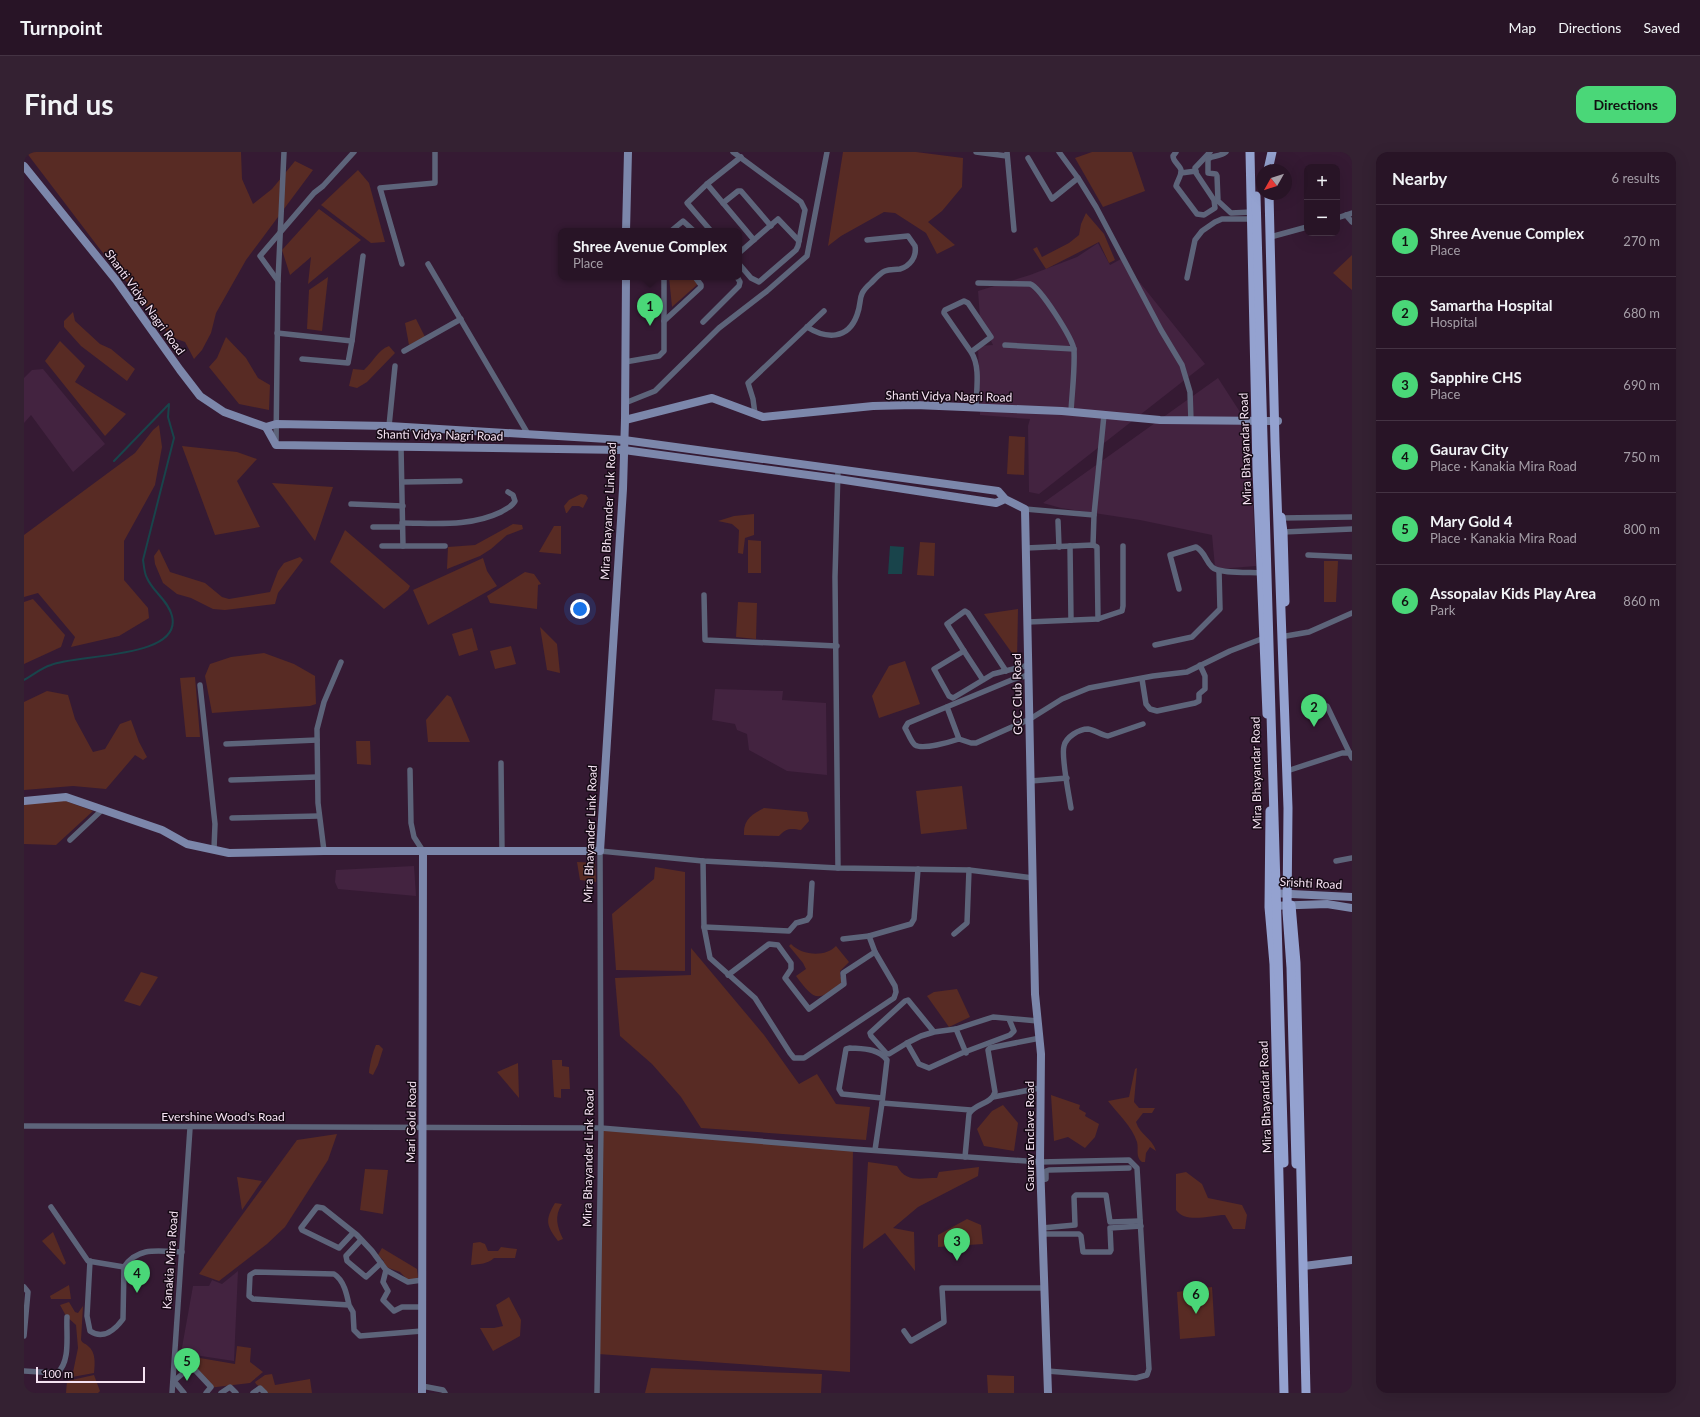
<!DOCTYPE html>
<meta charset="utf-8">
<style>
:root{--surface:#281426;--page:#342132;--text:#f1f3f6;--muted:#a59ea7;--line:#443343;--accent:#4ad778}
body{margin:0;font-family:Lato,sans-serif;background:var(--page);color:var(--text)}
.controls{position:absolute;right:12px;top:12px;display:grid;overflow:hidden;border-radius:8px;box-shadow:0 4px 16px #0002}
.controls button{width:36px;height:36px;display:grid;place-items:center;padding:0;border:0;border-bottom:1px solid var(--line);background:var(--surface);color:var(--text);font:20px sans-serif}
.compass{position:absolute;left:1232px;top:12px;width:36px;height:36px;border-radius:50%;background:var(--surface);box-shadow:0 4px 16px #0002;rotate:231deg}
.scale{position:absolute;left:12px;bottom:10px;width:109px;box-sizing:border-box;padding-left:4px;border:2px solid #f6e3f3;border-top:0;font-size:11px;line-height:14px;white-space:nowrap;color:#f6e3f3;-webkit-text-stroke:3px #160a15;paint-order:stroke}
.you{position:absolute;left:556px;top:457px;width:14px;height:14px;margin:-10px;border:3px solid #fff;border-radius:50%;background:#1a73e8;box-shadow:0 0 0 6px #1a73e833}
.badge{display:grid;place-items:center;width:26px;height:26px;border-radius:50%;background:var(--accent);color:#111;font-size:13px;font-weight:700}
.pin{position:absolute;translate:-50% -33px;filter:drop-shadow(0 1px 2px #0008)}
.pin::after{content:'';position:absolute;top:21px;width:14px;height:12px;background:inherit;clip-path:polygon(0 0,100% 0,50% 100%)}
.popup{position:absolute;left:534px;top:76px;width:184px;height:52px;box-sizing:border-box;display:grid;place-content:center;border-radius:8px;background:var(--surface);filter:drop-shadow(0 1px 3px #0005);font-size:13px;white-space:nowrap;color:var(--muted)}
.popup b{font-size:15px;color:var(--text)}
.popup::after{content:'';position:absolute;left:50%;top:100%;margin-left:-8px;border:8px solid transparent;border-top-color:var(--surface)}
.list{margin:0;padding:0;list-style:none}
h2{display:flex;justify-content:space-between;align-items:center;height:52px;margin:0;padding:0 16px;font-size:17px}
h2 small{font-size:13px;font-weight:400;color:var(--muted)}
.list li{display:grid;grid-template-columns:26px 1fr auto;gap:12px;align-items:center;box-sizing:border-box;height:72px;padding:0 16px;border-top:1px solid var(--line)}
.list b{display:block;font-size:15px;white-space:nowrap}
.list p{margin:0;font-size:13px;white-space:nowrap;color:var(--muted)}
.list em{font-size:13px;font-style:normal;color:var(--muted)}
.map{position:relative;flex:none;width:1328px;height:1241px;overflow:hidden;border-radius:12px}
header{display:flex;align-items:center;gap:24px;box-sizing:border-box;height:56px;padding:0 20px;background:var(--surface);border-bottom:1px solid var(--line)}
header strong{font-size:19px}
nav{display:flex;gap:22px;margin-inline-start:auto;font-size:14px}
.intro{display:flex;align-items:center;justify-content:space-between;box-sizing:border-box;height:96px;padding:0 24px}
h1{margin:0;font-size:28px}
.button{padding:10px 18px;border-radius:12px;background:var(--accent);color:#111;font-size:14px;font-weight:700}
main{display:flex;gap:24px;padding:0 24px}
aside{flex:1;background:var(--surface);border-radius:12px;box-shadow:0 4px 16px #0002}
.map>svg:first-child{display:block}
</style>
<header>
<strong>Turnpoint</strong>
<nav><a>Map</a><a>Directions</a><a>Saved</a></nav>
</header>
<div class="intro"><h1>Find us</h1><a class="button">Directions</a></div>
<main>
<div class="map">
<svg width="1328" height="1241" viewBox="0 0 1328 1241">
<rect width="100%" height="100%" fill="#351a33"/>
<!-- built -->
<g fill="#432340">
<path d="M1074 91 1086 113 1097 107 1181 212 1015 342 1005 340 1004 274 1006 267 956 263 954 194 969 193 956 166 954 139 1006 123 1053 105Z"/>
<path d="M19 217 81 292 49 320 7 263 0 271V226L8 218Z"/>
<path d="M1194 226 1225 274 1232 414 1195 417 1191 415 1188 383 1116 368 1037 356 1019 351Z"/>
<path d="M691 537 759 539 758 548 802 551 803 623 763 619 725 598 723 582 713 578 711 572 688 568Z"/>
<path d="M390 714 392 744 314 737 311 730 312 718Z"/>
<path d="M214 1119 210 1209 157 1201 169 1134H185L188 1128 198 1132Z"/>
</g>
<!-- green -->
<g fill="#582b24">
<path d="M2 0H217L218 27 229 52 248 37 271 9 289 18 222 108 192 161 187 181 178 198 170 207 161 190 147 185 75 96Z"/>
<path d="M819 0H892L939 6 938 35 918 59 904 70 931 93 913 102 902 81 871 61 860 60 817 84 804 94Z"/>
<path d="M1068 0H1108L1121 39 1079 55 1051 6Z"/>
<path d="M334 18 345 31 361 90 347 91 297 53Z"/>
<path d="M295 57 337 88 284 132 287 105 266 123 258 98Z"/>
<path d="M1062 61 1080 82 1091 108 1085 111 1075 90 1022 117 1009 97 1013 95 1018 105 1045 91 1055 83 1057 72Z"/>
<path d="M1328 103V138L1309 121Z"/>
<path d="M304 125 298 179 283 177 285 138Z"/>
<path d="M645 125H668L674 132 648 155Z"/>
<path d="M49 160 51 169 76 192 87 197 111 217 103 229 57 194 40 175V169Z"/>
<path d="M392 167 401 185 385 193 381 171Z"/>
<path d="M202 185 222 206 234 226 246 233 245 258 215 252 185 215 193 206Z"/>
<path d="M36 189 61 214 51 230 102 262 81 284 21 209Z"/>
<path d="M365 194 371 201 343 230 333 236 325 234 329 217 340 218C349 210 354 198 365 194Z"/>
<path d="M135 273 138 295 131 333 100 389V428L124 456 125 466 95 484 47 495 51 485 14 441 0 445V383L111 301 129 278Z"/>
<path d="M985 284 1001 285 1000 323 983 322Z"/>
<path d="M158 294 213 300 233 307 213 329 236 375 191 383Z"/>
<path d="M248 331 309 335 291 389Z"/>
<path d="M557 342 562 343 564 346 559 356 555 354H548L543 361H542L540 354 545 348Z"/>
<path d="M730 362V383L721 386 719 402 714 401 715 378 708 372 694 369 710 364Z"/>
<path d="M489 372 498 373 499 377 483 383 467 397 456 404 423 417 424 395 451 393Z"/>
<path d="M530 374H537V402L515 400Z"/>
<path d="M321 378 386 434 384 438 360 457 306 410Z"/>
<path d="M724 388 737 389V421H724Z"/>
<path d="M896 390 911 391 910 424 893 423Z"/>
<path d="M135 397 146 420 181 431 198 445 205 447 246 440 254 419 260 411 276 405 279 408 254 441 251 452 201 458 189 457 167 446 153 442 139 431 131 412 130 404Z"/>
<path d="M459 406 463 419 473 434 404 473 389 438Z"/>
<path d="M1300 409H1314L1312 450H1300Z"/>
<path d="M501 420 510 422 517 432 514 433 513 457 466 451 463 444Z"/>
<path d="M9 447 41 483 37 495 0 512V450Z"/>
<path d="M714 450 733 451 732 487 712 485Z"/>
<path d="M994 457 993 508 960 462Z"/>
<path d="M516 475 533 492 536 521 523 518Z"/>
<path d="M448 476 454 498 435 504 428 482Z"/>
<path d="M487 494 492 512 471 517 466 499Z"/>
<path d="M240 501 270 512 291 524 292 552 286 554 188 561 181 524 186 512 207 505Z"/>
<path d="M881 509 896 552 855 566 848 544 865 514Z"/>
<path d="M171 525 176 585H162L156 526Z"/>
<path d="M23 539 44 543 51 567 69 600 81 597 96 572 107 568 115 590 123 605 119 608 111 603 82 637 49 634 0 638V550Z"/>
<path d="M423 543 427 545 446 590H404L402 568Z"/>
<path d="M332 589H346L347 613 333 612Z"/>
<path d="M938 634 943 677 897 682 892 639Z"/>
<path d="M39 648 69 659 32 693 0 692V652Z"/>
<path d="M740 656 783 660 785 669 777 678C767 676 762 676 755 684L720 683C719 668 728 662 740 656Z"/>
<path d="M553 710 571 711 572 730 556 728Z"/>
<path d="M631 715 661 720V819L592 818 588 762 630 727Z"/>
<path d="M767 792C777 803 801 806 812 794L825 810 816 819V824L819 829 817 831C793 851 790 848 772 824L782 817 779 811 765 794Z"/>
<path d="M667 796 740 883 775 932 793 922 812 952 846 955 842 988 677 976 657 945 628 912 596 884 591 826 667 823Z"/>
<path d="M117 820 134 825 116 854 100 849Z"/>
<path d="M933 837 946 865 925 875 903 844 910 840Z"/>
<path d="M352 893H355L359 897 354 913 349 923 345 921C345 915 349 899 352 893Z"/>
<path d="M528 908H538V914L545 915 546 937H537V946L530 945Z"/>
<path d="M494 911 495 946 473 920Z"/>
<path d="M1113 916 1110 950 1115 956H1131L1128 961H1119L1112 970C1116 983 1128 986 1132 999L1126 995 1122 1001 1121 1010H1118C1111 1005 1115 997 1113 990 1108 974 1094 962 1084 949L1105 945 1111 917Z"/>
<path d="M1027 943 1056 953 1055 957 1062 961 1061 964 1075 972 1071 985 1061 996 1044 985 1030 989Z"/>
<path d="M979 953 994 971 990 999 960 994 953 977 968 959Z"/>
<path d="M577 976 829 997 827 1107 826 1220 574 1202Z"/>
<path d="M313 982 304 1008 261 1075 243 1092 195 1129 175 1122 273 988Z"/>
<path d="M844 1010 873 1014C882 1031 896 1026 913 1026L915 1020 955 1015 954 1024 894 1055 869 1076 890 1080 891 1119 861 1081 839 1097Z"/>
<path d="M341 1017 364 1018 359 1062 336 1058Z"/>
<path d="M1162 1020 1178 1032 1184 1046 1218 1053 1223 1063 1221 1077H1209L1201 1063C1186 1063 1162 1072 1152 1058V1022Z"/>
<path d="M213 1025 238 1029 218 1058Z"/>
<path d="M531 1051 538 1052C530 1064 533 1075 539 1087L534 1089C522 1073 521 1068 531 1051Z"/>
<path d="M943 1067 957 1073 959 1092 914 1095V1083Z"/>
<path d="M29 1080 42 1111 40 1113 18 1089Z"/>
<path d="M456 1090 461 1092 464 1099H474L477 1095 493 1097 491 1106H470C464 1112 455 1112 447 1113L449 1091Z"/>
<path d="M358 1096 393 1117 394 1125 391 1128 385 1129 376 1120 359 1114 360 1109 354 1103Z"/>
<path d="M45 1133 47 1147H27L26 1144Z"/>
<path d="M1188 1135 1191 1184 1156 1187 1153 1140Z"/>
<path d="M485 1145 497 1168 496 1184 469 1199 456 1176H470L479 1174 472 1153Z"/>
<path d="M45 1150 51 1160 54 1161 59 1154 57 1188C59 1192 61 1191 64 1194 72 1200 71 1212 70 1221L48 1225 54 1196 52 1173 42 1164 36 1153Z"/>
<path d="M213 1194 227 1196 226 1210 239 1220 226 1231 184 1236V1230L168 1214 170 1205 211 1212Z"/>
<path d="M627 1216 798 1222 797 1241H621Z"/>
<path d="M248 1222 251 1233 286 1227 288 1241H243L232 1232 231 1230 241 1223Z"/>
<path d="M70 1223 76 1239 74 1241H42L43 1229Z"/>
<path d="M963 1223 990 1224V1241H964Z"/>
</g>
<!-- water -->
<path fill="#19444b" d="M866 394 880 395 878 422H864Z"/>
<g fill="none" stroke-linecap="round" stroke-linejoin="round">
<!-- stream -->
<path stroke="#19444b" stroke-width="2" d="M0 528C9 523 17 516 27 513 52 502 159 507 148 464 144 448 129 440 123 426 120 421 120 413 119 408L150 286 144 265 145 252 90 309"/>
<!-- street -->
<g stroke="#5d647a" stroke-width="5.5">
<path d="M709 0 777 50 781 58 774 94 772 98 735 130 727 126 715 112"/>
<path d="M952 0 983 4"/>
<path d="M983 0 990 78"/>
<path d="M1035 0 1054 26"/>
<path d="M1152 0 1149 4C1149 10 1156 13 1157 18 1158 23 1153 29 1152 34L1173 62 1180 63 1191 56 1190 48 1172 21 1171 16 1186 0"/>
<path d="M1202 0C1196 5 1189 3 1184 7V21L1192 22 1193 24 1194 49 1207 61 1228 60"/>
<path d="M717 5 683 32 730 88"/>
<path d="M1004 6 1028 47 1054 26 1072 55 1137 178 1158 213 1166 240 1167 269"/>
<path d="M1157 21 1172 19"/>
<path d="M683 32 663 51 687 79"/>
<path d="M699 51 714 39H717L747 74"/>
<path d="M1322 63 1328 70"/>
<path d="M1313 66 1328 61"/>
<path d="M647 79 659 69 670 79"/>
<path d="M1250 84 1283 75"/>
<path d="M715 101 754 67 775 89"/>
<path d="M378 112 356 36 411 31V0"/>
<path d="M404 112 504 282"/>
<path d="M1163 126 1171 88 1178 79 1191 70 1198 67H1228"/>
<path d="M254 129 236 104 290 41 299 34 330 0"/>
<path d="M954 131 1006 132C1016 135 1049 187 1050 198 1051 218 1048 240 1047 260"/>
<path d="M640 169 677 135V133L671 125"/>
<path d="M679 170 715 134 716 130 713 125"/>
<path d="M783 175C802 187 824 188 833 163 839 147 832 144 847 131 851 127 856 121 861 119 866 117 871 118 876 117 886 114 893 105 891 94L884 84 843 88"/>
<path d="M253 181 328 189 339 104"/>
<path d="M981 193 1050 197"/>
<path d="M380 199 437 167"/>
<path d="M947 200 967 185 944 151 940 149 921 158 920 160V161L947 200C957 215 952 239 952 256"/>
<path d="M278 207 324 211 328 189"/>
<path d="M601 210 635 204 640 199V125"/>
<path d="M601 251 631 239 695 176 743 139 783 104 803 0"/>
<path d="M731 262 729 247 724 231 800 159"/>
<path d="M365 274 371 214"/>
<path d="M252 293 254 129 260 0"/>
<path d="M377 295 379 394"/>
<path d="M378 330 436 329"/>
<path d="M327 352 379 354"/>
<path d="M1001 357 1070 363 1080 263"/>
<path d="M1257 366 1328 365"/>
<path d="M1034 369 1035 395"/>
<path d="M378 371C412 371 446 375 477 360 483 356 488 355 491 349L489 343 484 340"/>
<path d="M349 375H378"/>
<path d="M1259 380 1328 377"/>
<path d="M1069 393 1070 363"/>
<path d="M358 394H421"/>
<path d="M1046 394 1047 468"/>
<path d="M1002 396 1069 393 1073 395 1074 467"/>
<path d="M1284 403 1328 405"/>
<path d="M1155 437 1146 403 1172 395C1181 400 1181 408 1188 415 1195 422 1227 420 1238 421"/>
<path d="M680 443 681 488 813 494"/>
<path d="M1004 470 1074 467 1098 459 1099 454V394"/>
<path d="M1262 484 1285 480 1328 461"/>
<path d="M1131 493 1168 485 1196 457 1195 419"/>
<path d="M940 499 923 472 941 459 944 461 982 519"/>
<path d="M1005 523 990 527 884 571 881 576C884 581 887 590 891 593 899 598 926 590 935 587L947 591H952L1006 567 1038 547 1065 536 1129 524 1163 520 1206 499 1240 486"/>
<path d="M1118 527 1122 552 1126 557 1133 559 1171 551 1175 549V542L1181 537V524L1176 513"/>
<path d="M959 528 940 499 910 517 925 544 929 546 969 522 1005 513"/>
<path d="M176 533 191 672 190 697"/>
<path d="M1303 554 1328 606"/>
<path d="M923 555 935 587"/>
<path d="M202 592 293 588"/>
<path d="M477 611 478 699"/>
<path d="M386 618 387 671 390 685 399 699"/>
<path d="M1266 618 1318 601H1326"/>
<path d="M207 628 293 625"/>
<path d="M1007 629 1043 626"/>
<path d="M1047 656C1045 644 1037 604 1040 594 1042 585 1055 577 1064 577 1071 578 1077 583 1084 584L1119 572"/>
<path d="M208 666 295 664"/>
<path d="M46 688 79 657"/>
<path d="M300 699 294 651 293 577 300 550 317 510"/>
<path d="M679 709 680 775 686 806 731 846 766 901 770 906H780L870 846 872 840 871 834 851 800 845 784 887 772 890 767 894 717"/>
<path d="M1312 709 1328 706"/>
<path d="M814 716 811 425 814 317"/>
<path d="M680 775 765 779 772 771 783 768 786 764 788 731"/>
<path d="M930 782 943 771 945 718"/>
<path d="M819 787 845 784"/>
<path d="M704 823 745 792 754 793 767 811V817L761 826 785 857 820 832 819 821 851 800"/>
<path d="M932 877 942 901"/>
<path d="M910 880 884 848 881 849 846 881 847 884 862 901 865 902 883 891 897 884 910 880 932 877 969 865 1014 869"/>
<path d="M883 891 895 912 905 916 938 901 986 883 990 879 985 867"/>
<path d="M969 945 1016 936"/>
<path d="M858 951 863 908C854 896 839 897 826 896L822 897 815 937 818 942 858 946"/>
<path d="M0 974 577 976 829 997 1016 1010 1105 1008 1113 1016 1125 1217 1123 1223 1112 1226 1023 1219"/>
<path d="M851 998 858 951 947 958"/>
<path d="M941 1005 945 962C951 951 967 953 971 940L964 898 966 896 1016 886"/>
<path d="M1017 1028 1022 1027V1019L1025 1018 1105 1016"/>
<path d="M27 1055 64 1109 100 1115C114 1094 135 1099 158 1100"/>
<path d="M1018 1076 1051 1073 1050 1045 1052 1043H1082L1086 1070 1116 1069"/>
<path d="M329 1081 315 1096 278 1078 277 1076 293 1055 299 1056 333 1083 348 1099 362 1118 384 1130 398 1128"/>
<path d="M1018 1082H1055L1057 1084 1059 1100H1086L1087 1098 1086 1076 1117 1074"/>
<path d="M337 1088 322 1104 323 1109 342 1125 357 1111"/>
<path d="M66 1109 63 1164 66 1179C79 1188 91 1178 99 1167L100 1115"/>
<path d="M362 1118 359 1130 364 1139 359 1148 370 1159 378 1155H398"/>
<path d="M0 1135 4 1140 0 1184"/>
<path d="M325 1153C323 1143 320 1128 310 1122L231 1120 226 1123 225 1144 229 1147 325 1153 329 1160 330 1178 336 1184 398 1179"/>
<path d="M880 1179 887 1189 920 1170 918 1136H1020"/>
<path d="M0 1219 33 1221C47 1210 42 1182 43 1165"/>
<path d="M398 1234 419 1238 421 1241"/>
<path d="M148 1241 166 976"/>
<path d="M160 1241 150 1229 165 1216 172 1219 187 1235 182 1241"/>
<path d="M197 1241 206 1235 212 1241"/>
<path d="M229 1241 236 1236 241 1241"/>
<path d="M573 1241 577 976 576 699 679 709 814 716 945 718 1009 726"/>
</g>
<!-- secondary -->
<g stroke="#7c87ab" stroke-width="8">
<path d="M0 14 92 128 156 218 176 244 200 260 242 275"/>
<path d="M602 79 604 0"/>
<path d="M601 268 688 246 739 265 849 254 891 253 1038 259 1136 268 1254 269"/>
<path d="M981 347 972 351 814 327 600 298 252 293 242 275 252 272 365 274 600 288 974 339 981 347 1001 357 1011 842 1017 902 1016 1010 1024 1241"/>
<path d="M0 649 42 645 138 678 163 692 205 701 300 699H576L599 337 601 268 602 125"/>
<path d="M1247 741 1328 745"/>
<path d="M1247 754 1303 752 1328 756"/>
<path d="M1280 1114 1328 1108"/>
<path d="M398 1241 399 699"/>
</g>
<!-- primary -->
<g stroke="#94a2d0" stroke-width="9">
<path d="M1226 0 1233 318 1243 562"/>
<path d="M1244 18 1248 0"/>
<path d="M1257 365 1259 380 1261 450"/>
<path d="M1246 659 1245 755 1250 812 1260 1241"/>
<path d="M1267 753 1272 811 1282 1241"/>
</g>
<!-- primary-bridge -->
<g stroke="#94a2d0" stroke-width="9">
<path d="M1245 42 1251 290 1264 656 1263 760 1267 816 1272 1012"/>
<path d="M1232 44 1260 1011"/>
</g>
</g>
<g text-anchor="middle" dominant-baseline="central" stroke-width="3" stroke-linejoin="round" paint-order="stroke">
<!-- street labels -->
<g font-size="12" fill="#f6e3f3" stroke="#160a15">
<text transform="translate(121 150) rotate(54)">Shanti Vidya Nagri Road</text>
<text transform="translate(925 244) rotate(1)">Shanti Vidya Nagri Road</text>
<text transform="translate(416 283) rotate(1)">Shanti Vidya Nagri Road</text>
<text transform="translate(1221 297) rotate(-92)">Mira Bhayandar Road</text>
<text transform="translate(584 359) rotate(-87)">Mira Bhayander Link Road</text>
<text transform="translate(993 542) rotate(-91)">GCC Club Road</text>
<text transform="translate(1232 621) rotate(-91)">Mira Bhayandar Road</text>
<text transform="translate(566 682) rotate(-88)">Mira Bhayander Link Road</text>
<text transform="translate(1287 731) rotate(3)">Srishti Road</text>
<text transform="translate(1241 945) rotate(-92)">Mira Bhayandar Road</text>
<text x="199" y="964">Evershine Wood's Road</text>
<text transform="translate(387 970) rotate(-89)">Mari Gold Road</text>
<text transform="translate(1005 984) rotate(-90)">Gaurav Enclave Road</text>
<text transform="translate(564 1006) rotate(-89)">Mira Bhayander Link Road</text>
<text transform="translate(146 1108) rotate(-86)">Kanakia Mira Road</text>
</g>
</g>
</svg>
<div class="controls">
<button>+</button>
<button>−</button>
</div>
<svg class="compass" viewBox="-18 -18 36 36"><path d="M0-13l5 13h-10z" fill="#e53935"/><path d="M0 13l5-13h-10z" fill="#a59ea7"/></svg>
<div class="scale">100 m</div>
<div class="you"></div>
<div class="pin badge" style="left:626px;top:174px">1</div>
<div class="popup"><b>Shree Avenue Complex</b>Place</div>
<div class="pin badge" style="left:1290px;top:575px">2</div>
<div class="pin badge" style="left:933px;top:1109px">3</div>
<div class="pin badge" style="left:113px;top:1141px">4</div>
<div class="pin badge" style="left:163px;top:1229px">5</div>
<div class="pin badge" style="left:1172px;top:1162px">6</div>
</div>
<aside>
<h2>Nearby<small>6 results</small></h2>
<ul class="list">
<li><span class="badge">1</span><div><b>Shree Avenue Complex</b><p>Place</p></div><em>270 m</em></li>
<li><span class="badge">2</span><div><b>Samartha Hospital</b><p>Hospital</p></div><em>680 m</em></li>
<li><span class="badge">3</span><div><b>Sapphire CHS</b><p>Place</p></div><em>690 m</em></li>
<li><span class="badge">4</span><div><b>Gaurav City</b><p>Place · Kanakia Mira Road</p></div><em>750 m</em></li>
<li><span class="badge">5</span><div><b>Mary Gold 4</b><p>Place · Kanakia Mira Road</p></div><em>800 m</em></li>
<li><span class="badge">6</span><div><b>Assopalav Kids Play Area</b><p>Park</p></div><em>860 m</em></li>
</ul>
</aside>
</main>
